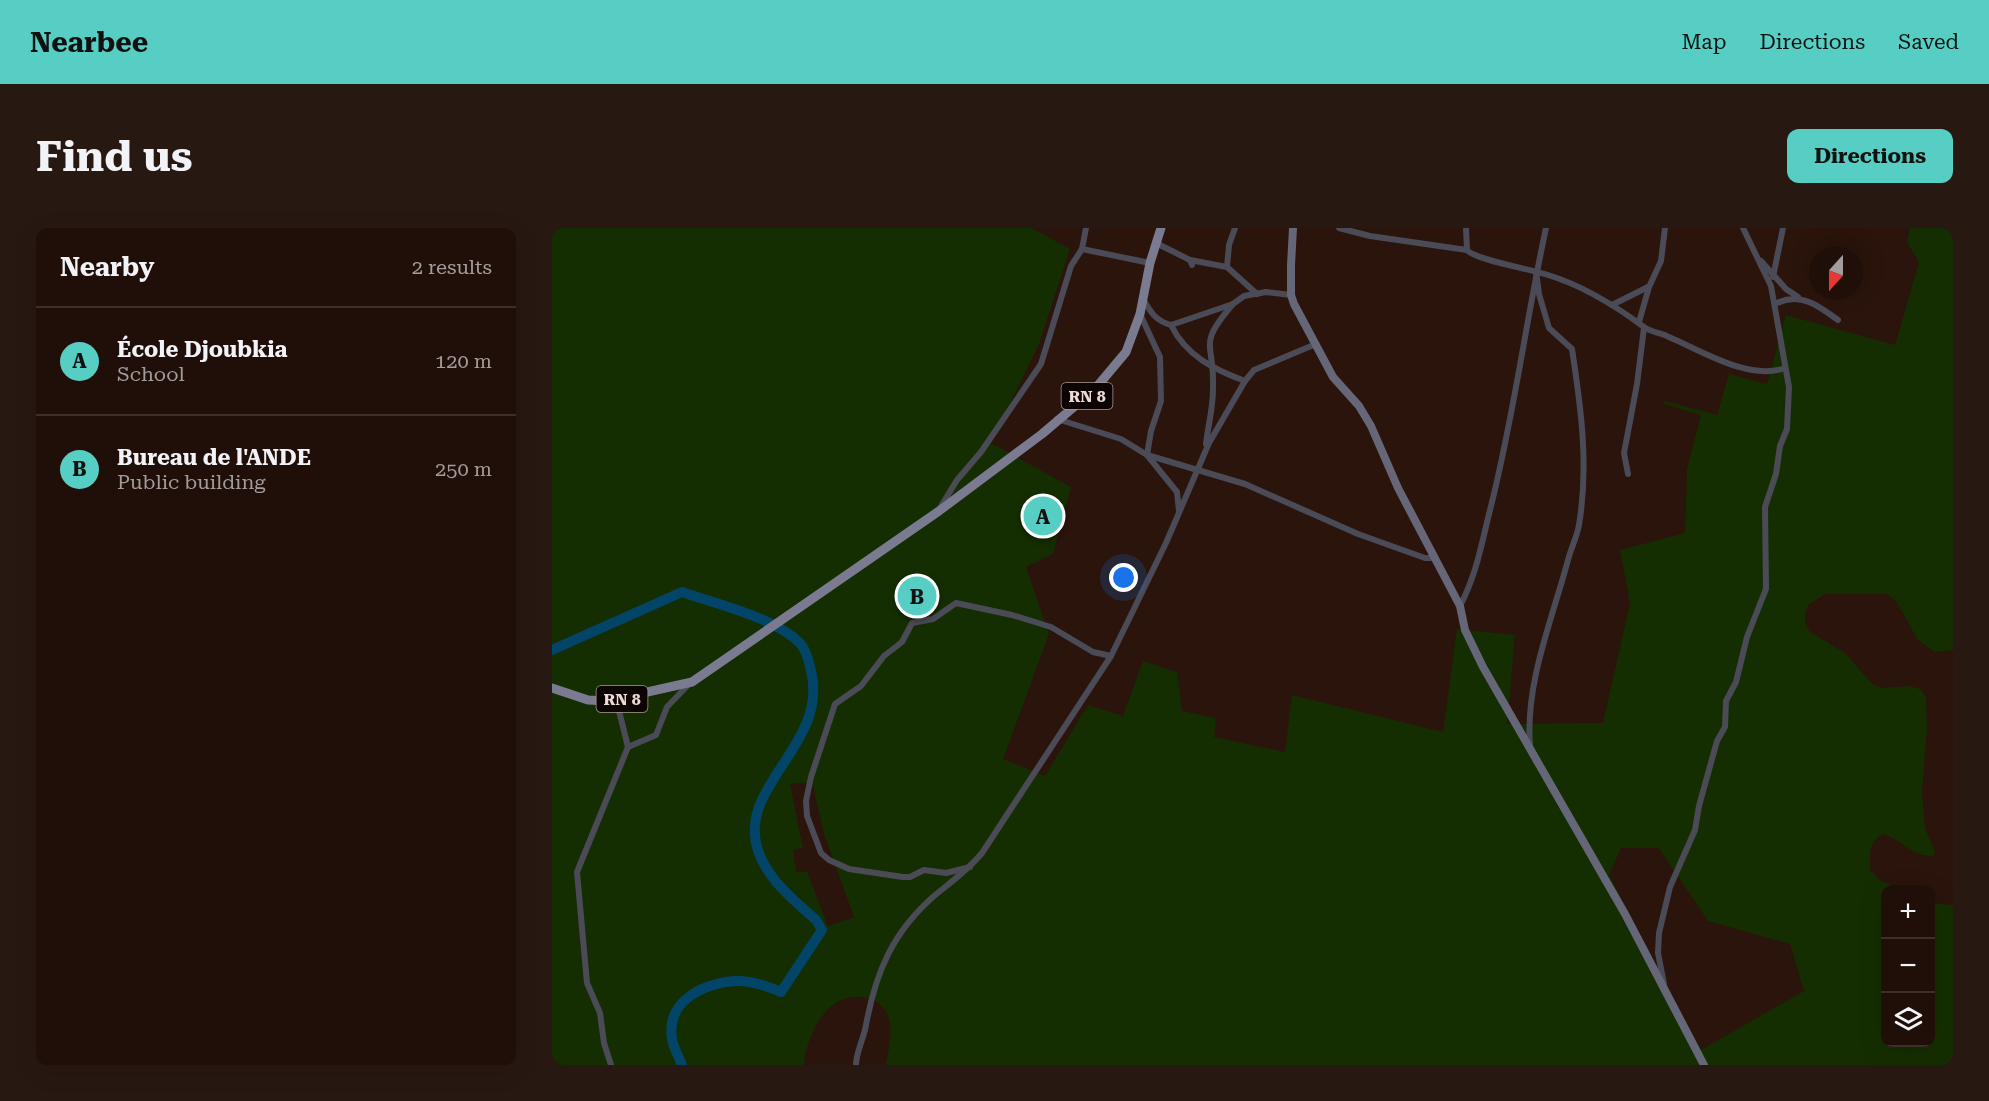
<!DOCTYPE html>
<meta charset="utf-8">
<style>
:root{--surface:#200f08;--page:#281812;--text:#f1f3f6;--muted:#a29c9c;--line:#3d2f29;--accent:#56cec3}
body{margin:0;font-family:"Roboto Serif",serif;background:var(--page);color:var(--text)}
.controls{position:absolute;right:18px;bottom:18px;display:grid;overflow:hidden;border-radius:12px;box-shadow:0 6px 24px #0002}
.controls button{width:54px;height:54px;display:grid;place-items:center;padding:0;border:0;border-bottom:2px solid var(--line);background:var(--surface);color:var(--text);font:30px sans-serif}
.compass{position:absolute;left:1257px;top:18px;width:54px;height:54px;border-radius:50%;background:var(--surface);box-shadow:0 6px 24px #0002;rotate:201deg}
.you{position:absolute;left:572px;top:350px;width:21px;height:21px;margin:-15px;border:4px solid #fff;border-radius:50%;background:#1a73e8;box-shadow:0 0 0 9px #1a73e833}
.badge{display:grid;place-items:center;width:39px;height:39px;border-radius:50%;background:var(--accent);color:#111;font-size:20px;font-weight:700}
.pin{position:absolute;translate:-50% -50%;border:3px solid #fff;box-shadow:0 2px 6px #0006}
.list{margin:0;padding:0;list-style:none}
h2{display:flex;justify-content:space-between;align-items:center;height:78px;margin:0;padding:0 24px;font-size:26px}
h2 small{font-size:20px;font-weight:400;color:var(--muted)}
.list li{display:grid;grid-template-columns:39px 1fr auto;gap:18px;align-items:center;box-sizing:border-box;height:108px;padding:0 24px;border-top:2px solid var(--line)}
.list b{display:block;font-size:22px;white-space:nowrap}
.list p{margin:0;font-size:20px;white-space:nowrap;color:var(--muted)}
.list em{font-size:20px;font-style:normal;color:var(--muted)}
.icon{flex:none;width:33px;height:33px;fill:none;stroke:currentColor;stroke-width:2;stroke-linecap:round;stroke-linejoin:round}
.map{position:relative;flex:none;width:1401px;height:837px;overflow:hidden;border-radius:12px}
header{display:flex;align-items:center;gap:36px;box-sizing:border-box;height:84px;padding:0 30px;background:var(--accent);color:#111}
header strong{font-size:28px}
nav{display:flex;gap:33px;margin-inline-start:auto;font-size:21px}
.intro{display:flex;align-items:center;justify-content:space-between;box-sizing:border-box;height:144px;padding:0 36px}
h1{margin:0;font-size:42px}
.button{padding:15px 27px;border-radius:12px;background:var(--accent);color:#111;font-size:21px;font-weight:700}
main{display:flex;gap:36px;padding:0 36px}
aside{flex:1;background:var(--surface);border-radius:12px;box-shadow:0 6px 24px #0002}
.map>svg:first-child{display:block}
</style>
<header>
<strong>Nearbee</strong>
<nav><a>Map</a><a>Directions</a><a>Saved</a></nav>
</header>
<div class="intro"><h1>Find us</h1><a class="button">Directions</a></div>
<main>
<aside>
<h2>Nearby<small>2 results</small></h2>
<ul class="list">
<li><span class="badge">A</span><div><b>École Djoubkia</b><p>School</p></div><em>120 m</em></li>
<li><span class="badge">B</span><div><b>Bureau de l'ANDE</b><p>Public building</p></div><em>250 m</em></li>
</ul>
</aside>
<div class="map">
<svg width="1401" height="837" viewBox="0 0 1401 837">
<rect width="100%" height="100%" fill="#2a140b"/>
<!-- green -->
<path fill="#152e01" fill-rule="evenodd" d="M0 0H480L518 21 487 116 439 215 519 259 501 326 474 339 497 406 451 531 493 548 536 477 571 488 591 433 625 444 630 483 664 490 662 509 733 524 740 467 891 504 905 401 963 407 955 496 1051 495 1078 375 1068 322 1133 305 1135 241 1149 187 1112 176 1113 173 1165 187 1177 146 1215 156 1234 87 1343 117 1367 34 1355 14 1358 0H1401V422L1383 424 1366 412 1344 373 1335 366H1273L1256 377 1253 386V396L1258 404 1293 425 1320 456 1329 460 1358 458 1368 461 1374 469 1375 500 1370 564 1373 600 1383 624 1381 628C1360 629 1351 612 1331 606 1316 615 1318 626 1318 642L1329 653 1351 661 1334 662V814H1378L1379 675 1401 677V837H334C336 825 340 807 338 795 333 764 295 762 276 781 263 794 253 819 252 837H0ZM260 554 272 606 302 689 276 698 255 644H244L241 622 251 620 238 556ZM1069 620H1107L1156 693 1238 716 1252 763 1149 822 1057 647Z"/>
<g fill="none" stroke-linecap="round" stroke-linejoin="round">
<!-- river -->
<path stroke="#024569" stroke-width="10" d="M0 422 130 364C164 376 221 389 247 414 254 421 257 433 259 443 277 515 187 557 205 619 214 651 241 671 264 692L270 702 229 764C215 758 198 752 183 753 150 756 114 773 120 811 121 819 127 829 130 837"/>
<!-- street -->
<g stroke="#4a4b56" stroke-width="6">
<path d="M683 0 677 17 675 39 705 66"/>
<path d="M787 0 818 8 915 22C923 32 979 41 996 47 1029 57 1065 79 1092 99 1098 104 1110 105 1117 109 1150 123 1197 153 1233 140"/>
<path d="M914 0 915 22"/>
<path d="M604 15 638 32 640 37"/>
<path d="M530 21 598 35"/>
<path d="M638 32 675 39"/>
<path d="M1209 33 1234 61 1246 69"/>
<path d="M1221 49 1231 0"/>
<path d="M591 71C599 85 604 93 619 97 634 128 663 142 693 153"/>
<path d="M1225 75C1249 64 1267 78 1286 92"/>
<path d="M1060 77 1096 59"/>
<path d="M588 86 608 129 609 173 599 203 595 227 625 264 627 283"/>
<path d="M1087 94 1097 59 1109 33 1113 0"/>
<path d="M619 97 681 76 692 68 714 64 739 67"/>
<path d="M505 191 569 211 595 227 693 256 806 306 873 330H883"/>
<path d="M654 216C656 198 661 180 661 161 663 113 644 119 681 76"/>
<path d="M1076 246 1072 225 1085 156 1092 100"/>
<path d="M388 280 405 252 429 224 489 136 519 38 530 21 534 0"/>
<path d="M908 378C925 346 930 313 939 278 962 187 974 92 994 0"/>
<path d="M978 518C973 455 1000 392 1016 332 1019 320 1025 309 1027 297 1037 237 1029 180 1020 121L997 100 987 66 984 43"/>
<path d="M76 519 104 507 115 479 137 456"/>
<path d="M418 639 394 645 372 642 358 649H351L297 641 277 632 269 625 255 588 254 573 259 549 283 476 309 458 332 428 350 414 360 395 381 391 404 375 460 387 499 399 541 424 559 428"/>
<path d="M1112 756 1106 725 1107 705 1118 659 1143 602 1147 578 1165 513 1173 499 1174 473 1184 454 1195 409 1214 361 1213 279 1224 246 1228 218 1235 201 1237 159 1219 58 1191 0"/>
<path d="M59 837 52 815 48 785 35 755 25 644 76 519 64 471"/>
<path d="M304 837C304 824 312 810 314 797 324 743 341 704 382 668 399 654 416 642 430 625L559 428 614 315 657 215 693 153 702 142 764 116"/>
</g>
<!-- secondary -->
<path stroke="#656677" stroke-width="8" d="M741 0 739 37V67L742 76 781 149 807 178 819 198 846 260 908 378 913 402 931 439 1073 686 1152 837"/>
<!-- primary -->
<path stroke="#7a7a91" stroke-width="9" d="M0 460 36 472 55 473 140 454 387 283 490 206 543 161 574 124 588 86 598 35 609 0"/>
</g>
<g text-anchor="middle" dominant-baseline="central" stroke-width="6" stroke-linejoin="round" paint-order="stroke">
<!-- shield labels -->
<g fill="#0c0402" stroke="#a99a96" stroke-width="1.5">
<rect x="509.5" y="155" width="51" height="26" rx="4.5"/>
<rect x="44.5" y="458" width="51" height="26" rx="4.5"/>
</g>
<g font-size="16" font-weight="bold" fill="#ecdbd5">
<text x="535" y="168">RN 8</text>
<text x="70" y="471">RN 8</text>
</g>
</g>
</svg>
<div class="controls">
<button>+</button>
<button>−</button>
<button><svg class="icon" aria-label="layers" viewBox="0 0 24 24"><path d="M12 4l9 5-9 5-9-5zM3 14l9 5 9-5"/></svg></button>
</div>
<svg class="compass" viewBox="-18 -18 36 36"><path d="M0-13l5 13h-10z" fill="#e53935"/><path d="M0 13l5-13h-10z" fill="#a29c9c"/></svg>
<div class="you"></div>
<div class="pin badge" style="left:491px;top:288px">A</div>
<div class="pin badge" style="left:365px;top:368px">B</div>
</div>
</main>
